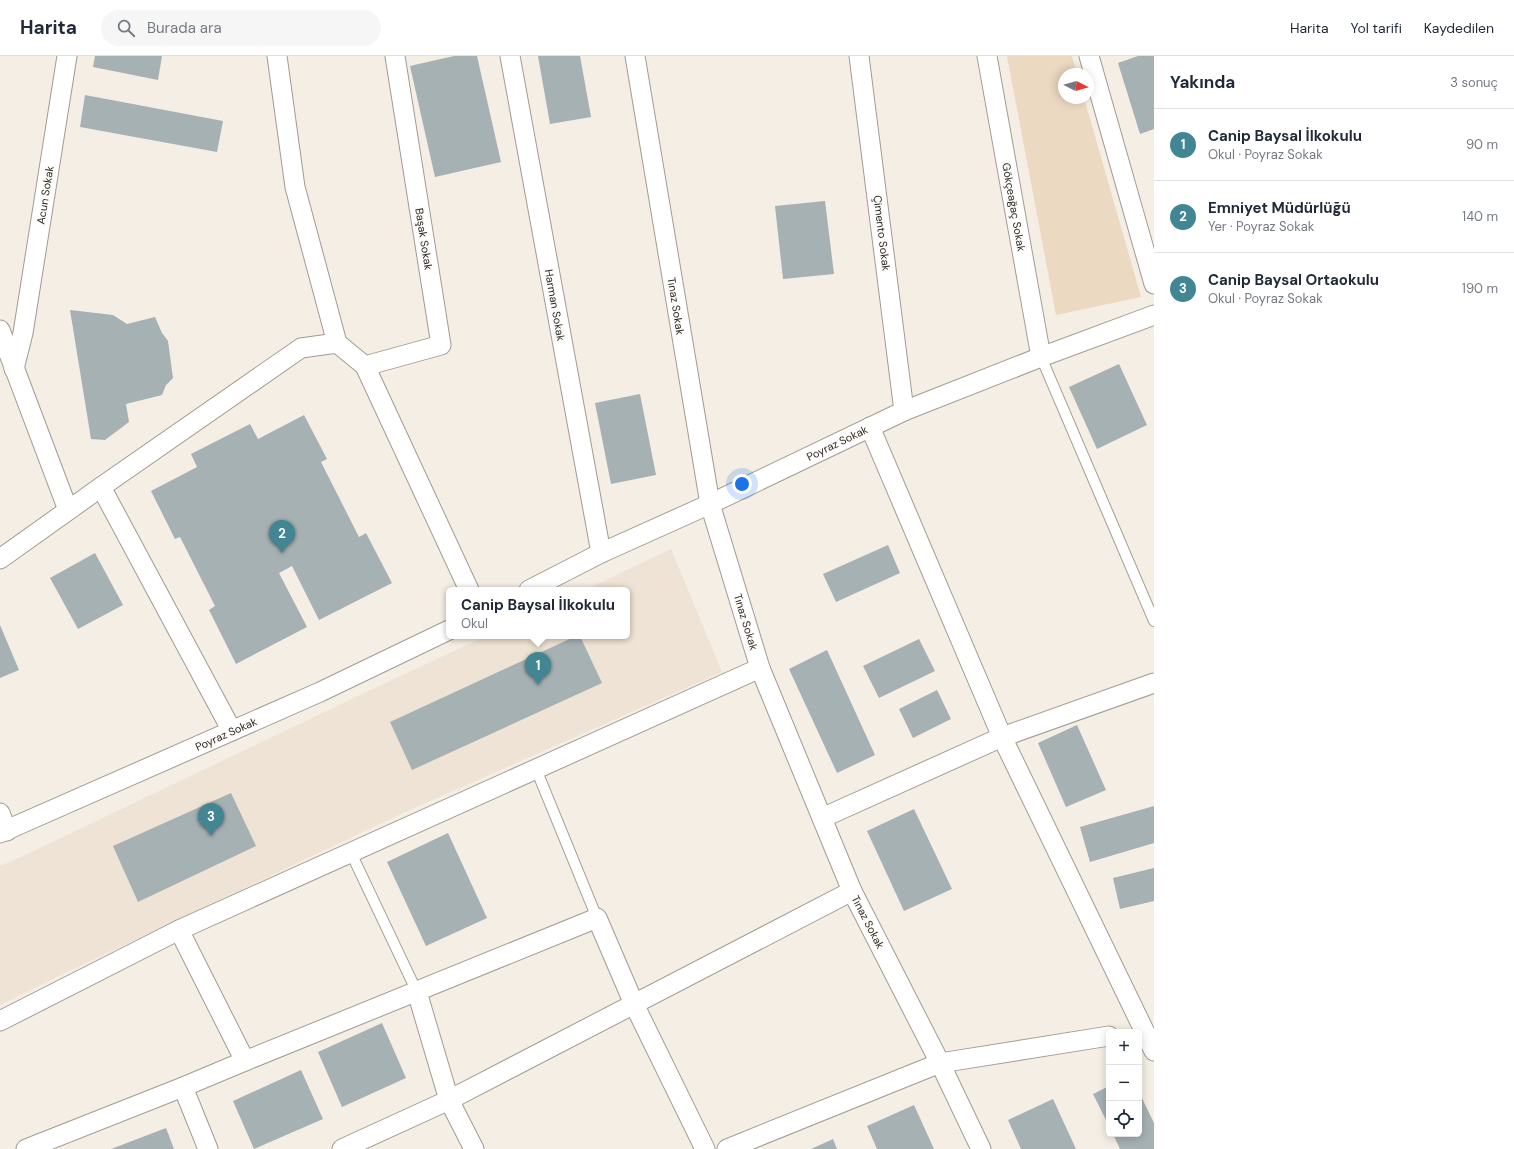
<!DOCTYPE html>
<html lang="tr">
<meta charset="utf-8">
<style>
:root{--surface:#fff;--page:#f6f6f7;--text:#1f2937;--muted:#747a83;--line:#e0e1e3;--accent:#428694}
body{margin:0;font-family:"DM Sans",sans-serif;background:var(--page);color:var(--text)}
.controls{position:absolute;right:12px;bottom:12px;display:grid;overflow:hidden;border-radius:6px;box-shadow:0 2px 10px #0003}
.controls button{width:36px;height:36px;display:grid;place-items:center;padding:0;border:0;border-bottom:1px solid var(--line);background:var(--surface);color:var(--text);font:20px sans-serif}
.compass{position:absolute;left:1058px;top:12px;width:36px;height:36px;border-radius:50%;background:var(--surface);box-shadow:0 2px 10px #0003;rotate:96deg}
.you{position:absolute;left:742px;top:428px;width:14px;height:14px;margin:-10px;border:3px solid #fff;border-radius:50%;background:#1a73e8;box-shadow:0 0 0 6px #1a73e833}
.badge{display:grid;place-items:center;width:26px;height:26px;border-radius:50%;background:var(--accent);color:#fff;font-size:13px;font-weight:700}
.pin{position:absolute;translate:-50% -33px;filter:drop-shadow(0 1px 2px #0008)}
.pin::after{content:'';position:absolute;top:21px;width:14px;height:12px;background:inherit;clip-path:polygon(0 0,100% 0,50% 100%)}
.popup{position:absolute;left:446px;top:531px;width:184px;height:52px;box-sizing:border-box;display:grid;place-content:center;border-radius:6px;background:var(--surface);filter:drop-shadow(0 1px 3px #0005);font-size:13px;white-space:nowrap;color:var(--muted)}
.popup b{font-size:15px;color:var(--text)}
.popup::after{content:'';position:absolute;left:50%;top:100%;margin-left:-8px;border:8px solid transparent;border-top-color:var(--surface)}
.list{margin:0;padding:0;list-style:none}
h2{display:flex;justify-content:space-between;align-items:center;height:52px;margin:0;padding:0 16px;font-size:17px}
h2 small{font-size:13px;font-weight:400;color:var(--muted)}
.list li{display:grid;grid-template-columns:26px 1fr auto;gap:12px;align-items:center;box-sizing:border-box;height:72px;padding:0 16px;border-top:1px solid var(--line)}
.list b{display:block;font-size:15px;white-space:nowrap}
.list p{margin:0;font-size:13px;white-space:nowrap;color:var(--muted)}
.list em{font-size:13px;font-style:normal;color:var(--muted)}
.icon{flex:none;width:22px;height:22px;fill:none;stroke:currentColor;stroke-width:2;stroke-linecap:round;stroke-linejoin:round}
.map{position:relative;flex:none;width:1154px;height:1093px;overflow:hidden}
header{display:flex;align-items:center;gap:24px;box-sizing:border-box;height:56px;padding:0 20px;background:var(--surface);border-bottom:1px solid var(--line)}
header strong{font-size:19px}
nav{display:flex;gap:22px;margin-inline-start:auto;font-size:14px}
.search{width:280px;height:36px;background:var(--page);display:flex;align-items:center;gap:10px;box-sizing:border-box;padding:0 14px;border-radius:22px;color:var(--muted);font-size:15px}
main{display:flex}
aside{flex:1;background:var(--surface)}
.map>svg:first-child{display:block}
</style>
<header>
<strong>Harita</strong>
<div class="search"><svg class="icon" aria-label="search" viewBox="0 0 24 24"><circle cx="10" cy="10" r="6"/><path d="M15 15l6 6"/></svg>Burada ara</div>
<nav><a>Harita</a><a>Yol tarifi</a><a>Kaydedilen</a></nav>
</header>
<main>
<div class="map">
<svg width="1154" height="1093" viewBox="0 0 1154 1093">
<rect width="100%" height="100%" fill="#f4eee5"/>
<!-- built -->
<path fill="#eee3d4" d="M671 493 722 616 403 757 67 916 0 949V810L19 802 356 641 486 580H627V534H585Z"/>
<!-- green -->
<path fill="#ecd9c2" d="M1007 0H1072L1077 18H1064V42H1084L1141 241 1056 259Z"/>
<!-- building -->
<g fill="#a6b1b4">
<path d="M95 0H162L158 24 93 11Z"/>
<path d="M454 0H477L501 106 435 121 410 10Z"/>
<path d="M538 0H580L591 61 550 68Z"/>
<path d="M1138 0H1154V73L1140 78 1118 7Z"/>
<path d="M85 39 223 65 217 96 80 71Z"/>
<path d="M825 145 834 218 783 223 775 150Z"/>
<path d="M70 254 113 259 127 268 155 261 162 277 168 285 173 322 166 329 162 339 126 348 129 366 105 384 91 383Z"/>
<path d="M1119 308 1147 369 1097 393 1069 331Z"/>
<path d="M640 338 656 419 611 428 595 347Z"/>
<path d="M304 359 327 403 321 406 359 481 366 477 392 527 319 564 292 510 279 517 307 571 236 608 209 554 215 550 180 481 175 483 151 435 197 411 191 398 250 368 258 383Z"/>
<path d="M888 489 900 517 836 546 823 518Z"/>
<path d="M95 497 123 549 78 573 50 522Z"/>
<path d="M0 569 19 614 0 622Z"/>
<path d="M576 580H580L602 627 412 714 390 666Z"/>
<path d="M919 583 935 615 879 642 863 610Z"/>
<path d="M827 594 875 699 837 717 789 613Z"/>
<path d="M937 634 951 663 913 682 899 653Z"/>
<path d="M1077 669 1106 734 1066 751 1038 687Z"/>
<path d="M231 737 256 790 138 846 113 790Z"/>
<path d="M1154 750V787L1090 806 1080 771Z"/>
<path d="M914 753 952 833 904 855 867 775Z"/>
<path d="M448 777 487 862 426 890 387 806Z"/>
<path d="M1154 812V845L1120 853 1113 822Z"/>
<path d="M382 967 406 1022 342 1051 318 996Z"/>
<path d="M301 1014 323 1063 254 1093 233 1045Z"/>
<path d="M1109 1030V1070L1093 1038Z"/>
<path d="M1139 1036 1154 1067V1093H1120L1113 1078H1139Z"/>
<path d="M1053 1043 1076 1093H1021L1008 1064Z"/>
<path d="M914 1049 934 1093H877L867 1070Z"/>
<path d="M166 1072 174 1093H111Z"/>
<path d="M833 1083 837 1093H811Z"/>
</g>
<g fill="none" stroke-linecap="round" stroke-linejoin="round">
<!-- lane casing -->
<g stroke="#a29b93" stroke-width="12">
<g id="lane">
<path d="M1041 301 1154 565"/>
<path d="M536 713 597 862"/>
<path d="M351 797 417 936"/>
</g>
</g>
<!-- street casing -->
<g stroke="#a29b93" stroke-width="21">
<g id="street">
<path d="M277 0 295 131 337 287"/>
<path d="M510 0 601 497"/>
<path d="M635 0 710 448 760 612 852 835 940 1007 981 1093"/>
<path d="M859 0 904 355"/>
<path d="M987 0 1041 301"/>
<path d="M1089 0 1154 228"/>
<path d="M0 274 68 454"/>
<path d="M365 310 441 289 395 0"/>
<path d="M14 313 23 277 67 0"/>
<path d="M870 371 1002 681 1154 995"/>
<path d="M101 431 232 675"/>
<path d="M0 503 101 431 301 292 337 287 365 310 469 534"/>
<path d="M529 534 601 497 710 448 904 355 1041 301 1154 259"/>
<path d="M0 757 7 775"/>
<path d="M822 762 1002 681 1154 627"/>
<path d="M0 777 320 636 449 574"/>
<path d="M179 874 760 612"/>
<path d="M417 936 449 1044 474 1093"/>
<path d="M0 965 179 874 245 1005"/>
<path d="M183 1031 208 1093"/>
<path d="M26 1093 183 1031 245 1005 597 862 634 948 705 1093"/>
<path d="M342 1093 449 1044 852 835"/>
<path d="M727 1093 940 1007 1109 980"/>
</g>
</g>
<!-- lane -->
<use href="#lane" stroke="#fff" stroke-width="10"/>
<!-- street -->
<use href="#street" stroke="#fff" stroke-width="19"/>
</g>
<g text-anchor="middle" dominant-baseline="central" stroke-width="3" stroke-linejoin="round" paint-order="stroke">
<!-- street labels -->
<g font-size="11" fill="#2c2a27" stroke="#fefbf8">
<text transform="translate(45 139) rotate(-81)">Acun Sokak</text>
<text transform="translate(1014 151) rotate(80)">Gökçeağaç Sokak</text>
<text transform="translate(882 177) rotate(83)">Çimento Sokak</text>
<text transform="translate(424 183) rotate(81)">Başak Sokak</text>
<text transform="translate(555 249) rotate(80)">Harman Sokak</text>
<text transform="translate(676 250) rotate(81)">Tınaz Sokak</text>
<text transform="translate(837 387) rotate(-26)">Poyraz Sokak</text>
<text transform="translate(746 566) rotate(73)">Tınaz Sokak</text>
<text transform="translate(226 678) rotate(-24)">Poyraz Sokak</text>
<text transform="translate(868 866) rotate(63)">Tınaz Sokak</text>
</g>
</g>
</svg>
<div class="controls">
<button>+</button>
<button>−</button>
<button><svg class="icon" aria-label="locate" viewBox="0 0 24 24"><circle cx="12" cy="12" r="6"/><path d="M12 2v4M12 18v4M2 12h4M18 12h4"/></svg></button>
</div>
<svg class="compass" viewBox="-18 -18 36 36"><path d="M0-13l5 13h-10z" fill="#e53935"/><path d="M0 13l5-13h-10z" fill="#747a83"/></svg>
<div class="you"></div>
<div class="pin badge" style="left:538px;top:629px">1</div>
<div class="popup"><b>Canip Baysal İlkokulu</b>Okul</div>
<div class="pin badge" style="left:282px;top:497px">2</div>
<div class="pin badge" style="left:211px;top:780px">3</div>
</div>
<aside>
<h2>Yakında<small>3 sonuç</small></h2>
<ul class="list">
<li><span class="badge">1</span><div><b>Canip Baysal İlkokulu</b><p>Okul · Poyraz Sokak</p></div><em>90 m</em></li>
<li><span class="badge">2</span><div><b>Emniyet Müdürlüğü</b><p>Yer · Poyraz Sokak</p></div><em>140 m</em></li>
<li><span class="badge">3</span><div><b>Canip Baysal Ortaokulu</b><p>Okul · Poyraz Sokak</p></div><em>190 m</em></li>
</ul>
</aside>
</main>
